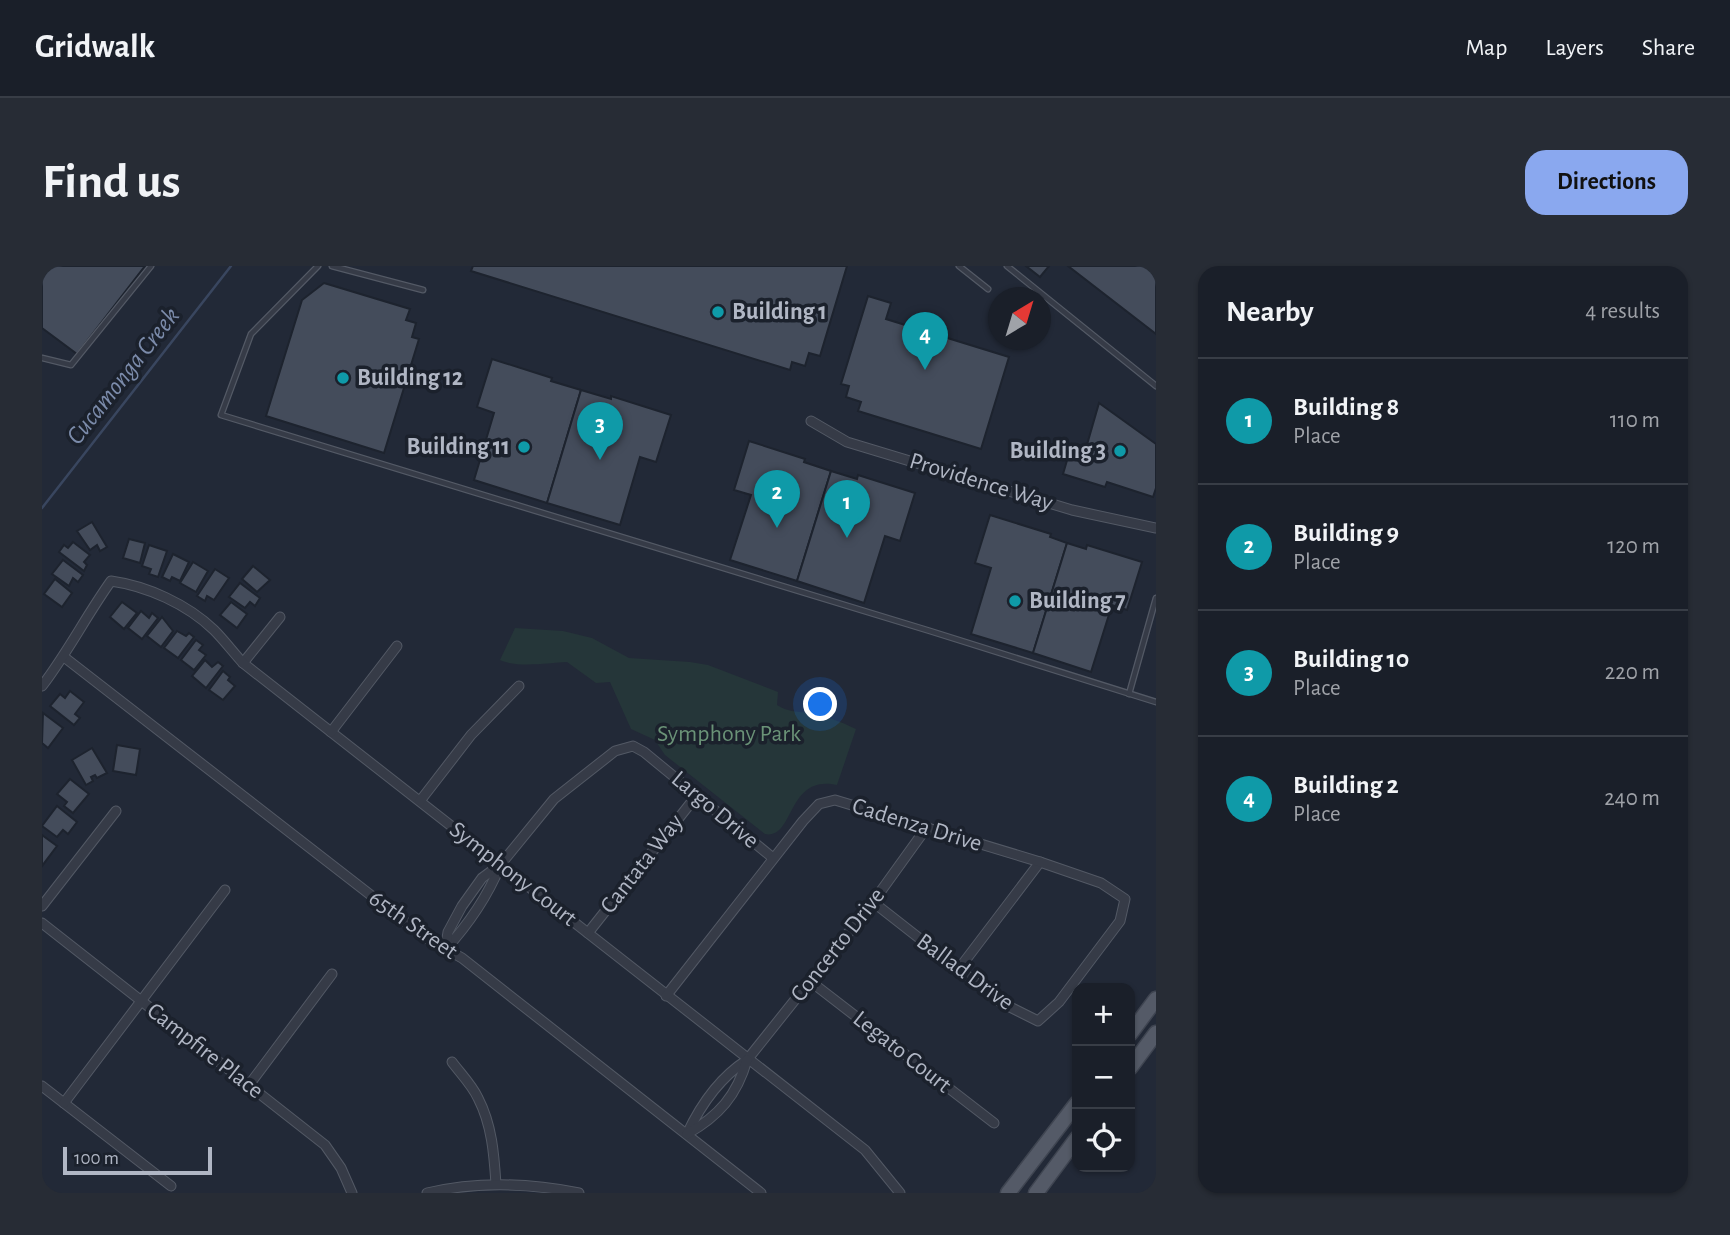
<!DOCTYPE html>
<meta charset="utf-8">
<style>
:root{--surface:#1a1f29;--page:#272c35;--text:#f1f3f6;--muted:#9fa2a8;--line:#383d46;--accent:#8aa8ef}
body{margin:0;font-family:"Alegreya Sans",sans-serif;background:var(--page);color:var(--text)}
.controls{position:absolute;right:21px;bottom:21px;display:grid;overflow:hidden;border-radius:14px;box-shadow:0 2px 5px #0004}
.controls button{width:63px;height:63px;display:grid;place-items:center;padding:0;border:0;border-bottom:2px solid var(--line);background:var(--surface);color:var(--text);font:35px sans-serif}
.compass{position:absolute;left:946px;top:21px;width:63px;height:63px;border-radius:50%;background:var(--surface);box-shadow:0 2px 5px #0004;rotate:38deg}
.scale{position:absolute;left:21px;bottom:18px;width:149px;box-sizing:border-box;padding-left:7px;border:4px solid #b0b6c4;border-top:0;font-size:19px;line-height:24px;white-space:nowrap;color:#b0b6c4;-webkit-text-stroke:5px #1b212c;paint-order:stroke}
.you{position:absolute;left:779px;top:439px;width:24px;height:24px;margin:-18px;border:5px solid #fff;border-radius:50%;background:#1a73e8;box-shadow:0 0 0 10px #1a73e833}
.badge{display:grid;place-items:center;width:46px;height:46px;border-radius:50%;background:var(--accent);color:#fff;font-size:23px;font-weight:700}
.pin{position:absolute;translate:-50% -58px;filter:drop-shadow(0 2px 4px #0008)}
.pin::after{content:'';position:absolute;top:37px;width:24px;height:21px;background:inherit;clip-path:polygon(0 0,100% 0,50% 100%)}
.list{margin:0;padding:0;list-style:none}
h2{display:flex;justify-content:space-between;align-items:center;height:91px;margin:0;padding:0 28px;font-size:30px}
h2 small{font-size:23px;font-weight:400;color:var(--muted)}
.list li{display:grid;grid-template-columns:46px 1fr auto;gap:21px;align-items:center;box-sizing:border-box;height:126px;padding:0 28px;border-top:2px solid var(--line)}
.list b{display:block;font-size:26px;white-space:nowrap}
.list p{margin:0;font-size:23px;white-space:nowrap;color:var(--muted)}
.list em{font-size:23px;font-style:normal;color:var(--muted)}
.icon{flex:none;width:38px;height:38px;fill:none;stroke:currentColor;stroke-width:2;stroke-linecap:round;stroke-linejoin:round}
.map{position:relative;flex:none;width:1114px;height:927px;overflow:hidden;border-radius:21px}
header{display:flex;align-items:center;gap:42px;box-sizing:border-box;height:98px;padding:0 35px;background:var(--surface);border-bottom:2px solid var(--line)}
header strong{font-size:33px}
nav{display:flex;gap:38px;margin-inline-start:auto;font-size:24px}
.intro{display:flex;align-items:center;justify-content:space-between;box-sizing:border-box;height:168px;padding:0 42px}
h1{margin:0;font-size:49px}
.button{padding:18px 32px;border-radius:21px;background:var(--accent);color:#111;font-size:24px;font-weight:700}
main{display:flex;gap:42px;padding:0 42px}
aside{flex:1;background:var(--surface);border-radius:21px;box-shadow:0 2px 5px #0004}
.map>svg:first-child{display:block}
</style>
<header>
<strong>Gridwalk</strong>
<nav><a>Map</a><a>Layers</a><a>Share</a></nav>
</header>
<div class="intro"><h1>Find us</h1><a class="button">Directions</a></div>
<main>
<div class="map">
<svg width="1114" height="927" viewBox="0 0 1114 927">
<rect width="100%" height="100%" fill="#222937"/>
<!-- green -->
<path fill="#253639" d="M473 362 521 365 550 372 587 392 648 396 666 399 736 426 735 439C746 446 753 445 766 447 783 449 799 456 814 463L795 519C744 508 753 574 723 568L623 489 613 474 589 463 568 416 554 417 525 396C506 397 475 402 458 394Z"/>
<g fill="none" stroke-linecap="round" stroke-linejoin="round">
<!-- stream -->
<path stroke="#39465f" stroke-width="2.5" d="M0 242 189 0"/>
</g>
<!-- building -->
<g fill="#444c5b" stroke="#1d232e" stroke-width="2">
<path d="M0 0H103L35 88 0 62Z"/>
<path d="M431 0H805L778 90 767 87 763 100 750 96 748 104 429 5Z"/>
<path d="M984 0H1007L998 11Z"/>
<path d="M1026 0H1114V68Z"/>
<path d="M282 17 368 43 364 54 374 57 370 71 377 73 342 187 224 150 260 34Z"/>
<path d="M826 30 849 37 844 53 967 91 939 183 816 145 819 136 804 131 807 120 799 118Z"/>
<path d="M450 93 510 112 509 115 539 124 505 237 432 214 452 147 435 141Z"/>
<path d="M539 124 569 133V130L629 149 614 196 598 191 578 259 505 237Z"/>
<path d="M1057 137 1114 178V222L1111 231 1065 216 1063 221 1021 208 1026 191 1040 196Z"/>
<path d="M707 175 763 193 762 196 789 205 755 315 688 294 709 229 692 224Z"/>
<path d="M789 205 815 213 816 209 873 227 858 275 843 270 822 337 755 315Z"/>
<path d="M948 249 1009 268 1008 271 1025 277 991 387 929 368 949 302 933 297Z"/>
<path d="M50 256 65 281 58 285 55 279 48 284 35 265Z"/>
<path d="M87 273 103 277 98 297 81 292Z"/>
<path d="M31 276 48 289 42 296 45 299 42 305 17 286 22 279 26 282Z"/>
<path d="M1025 277 1044 283 1045 279 1100 296 1085 344 1070 339 1049 406 991 387Z"/>
<path d="M107 279 125 285 116 311 107 308 109 303 100 300Z"/>
<path d="M131 288 147 296 138 315 130 311 128 315 120 311Z"/>
<path d="M21 294 41 309 36 316 31 312 27 320 10 308Z"/>
<path d="M151 296 166 305 154 326 138 317Z"/>
<path d="M211 300 228 314 215 326 200 313Z"/>
<path d="M173 303 187 312 172 334 165 330 163 335 155 330Z"/>
<path d="M13 313 30 327 20 341 2 328Z"/>
<path d="M198 317 218 332 213 340 208 336 203 342 187 331Z"/>
<path d="M80 336 95 347 82 363 68 351Z"/>
<path d="M189 336 205 348 195 362 178 349Z"/>
<path d="M99 345 107 352 110 347 116 352 100 373 86 362Z"/>
<path d="M120 351 131 365 119 381 105 370Z"/>
<path d="M135 365 144 370 147 367 152 371 136 392 122 382Z"/>
<path d="M154 374 161 379 157 384 164 389 152 404 139 394Z"/>
<path d="M163 394 170 401 176 396 181 400 164 422 150 410Z"/>
<path d="M181 405 188 411 186 414 193 420 181 434 167 424Z"/>
<path d="M28 425 42 436 33 448 38 452 32 459 8 440 18 428 23 432Z"/>
<path d="M1 447 21 462 6 482 0 477Z"/>
<path d="M75 479 98 483 94 509 71 505Z"/>
<path d="M50 482 65 507 55 512 53 509 49 511 51 515 44 519 30 494Z"/>
<path d="M28 513 47 528 31 547 22 540 25 536 15 528Z"/>
<path d="M15 540 35 556 26 568 21 564 15 571 0 560Z"/>
<path d="M0 569 15 580 0 600Z"/>
</g>
<g fill="none" stroke-linecap="round" stroke-linejoin="round">
<!-- service casing -->
<g stroke="#535965" stroke-width="7">
<g id="service">
<path d="M276 0 209 68 179 149 888 365 1114 436"/>
<path d="M290 0 381 24"/>
<path d="M917 0 946 23"/>
<path d="M965 0 1114 120"/>
<path d="M0 92 29 99 109 0"/>
<path d="M1087 428 1114 332"/>
</g>
</g>
<!-- minor casing -->
<g stroke="#535965" stroke-width="11">
<g id="minor">
<path d="M769 155 805 176 1030 244 1114 262"/>
<path d="M22 391 384 672 420 692 719 927"/>
<path d="M201 397 238 351"/>
<path d="M0 420C26 386 44 350 69 315 105 320 145 338 172 364 182 374 191 386 201 397L823 884 858 927"/>
<path d="M289 466 355 380"/>
<path d="M378 535 429 469 477 420"/>
<path d="M0 640 74 545"/>
<path d="M0 657 283 879 299 902 310 927"/>
<path d="M546 667 655 529"/>
<path d="M403 684C425 660 446 629 458 600"/>
<path d="M403 685 406 666 420 640 440 612 459 598 512 533 573 485 591 480 602 486 731 592"/>
<path d="M916 704 998 596"/>
<path d="M768 715 952 857"/>
<path d="M624 730 761 555 777 538 793 534 998 596 1059 617 1083 633 1078 655 1017 736 996 755 960 737 831 636"/>
<path d="M410 796C419 808 430 819 436 832 450 859 452 888 454 918"/>
<path d="M207 819 290 708"/>
<path d="M0 820 129 920"/>
<path d="M22 837 183 624"/>
<path d="M645 868C659 838 677 812 705 794L831 636 885 561"/>
<path d="M645 868C677 850 695 829 705 794"/>
<path d="M385 927C436 915 487 917 537 927"/>
</g>
</g>
<!-- primary casing -->
<g stroke="#3f4551" stroke-width="17">
<g id="primary">
<path d="M1088 768 1114 733"/>
<path d="M1088 802 1114 767"/>
<path d="M966 927 1035 837"/>
<path d="M994 927 1035 872"/>
</g>
</g>
<!-- service -->
<use href="#service" stroke="#363b47" stroke-width="4.5"/>
<!-- minor -->
<use href="#minor" stroke="#363b47" stroke-width="9"/>
<!-- primary -->
<use href="#primary" stroke="#545a67" stroke-width="14"/>
</g>
<!-- markers -->
<g fill="#0f9aa8" stroke="#1b212c" stroke-width="2.5">
<circle cx="676" cy="46" r="7"/>
<circle cx="301" cy="112" r="7"/>
<circle cx="482" cy="181" r="7"/>
<circle cx="1078" cy="185" r="7"/>
<circle cx="973" cy="335" r="7"/>
</g>
<g text-anchor="middle" dominant-baseline="central" stroke-width="7" stroke-linejoin="round" paint-order="stroke">
<!-- poi labels -->
<g font-size="24" font-weight="bold" fill="#b0b6c4" stroke="#1b212c" text-anchor="start">
<text x="690" y="46">Building 1</text>
<text x="315" y="112">Building 12</text>
<text x="468" y="181" text-anchor="end">Building 11</text>
<text x="1064" y="185" text-anchor="end">Building 3</text>
<text x="987" y="335">Building 7</text>
</g>
<!-- street labels -->
<g font-size="24" fill="#b0b6c4" stroke="#1b212c">
<text transform="translate(939 216) rotate(17)">Providence Way</text>
<text transform="translate(673 544) rotate(40)">Largo Drive</text>
<text transform="translate(875 559) rotate(17)">Cadenza Drive</text>
<text transform="translate(600 598) rotate(-52)">Cantata Way</text>
<text transform="translate(471 608) rotate(38)">Symphony Court</text>
<text transform="translate(371 659) rotate(35)">65th Street</text>
<text transform="translate(796 679) rotate(-52)">Concerto Drive</text>
<text transform="translate(923 706) rotate(36)">Ballad Drive</text>
<text transform="translate(163 785) rotate(38)">Campfire Place</text>
<text transform="translate(860 786) rotate(38)">Legato Court</text>
</g>
<!-- park labels -->
<g font-size="24" fill="#6a9277" stroke="#1b212c">
<text x="687" y="468">Symphony Park</text>
</g>
<!-- water labels -->
<g font-size="26" font-style="italic" fill="#7b8baa" stroke="#1b212c">
<text transform="translate(81 110) rotate(-52)">Cucamonga Creek</text>
</g>
</g>
</svg>
<div class="controls">
<button>+</button>
<button>−</button>
<button><svg class="icon" aria-label="locate" viewBox="0 0 24 24"><circle cx="12" cy="12" r="6"/><path d="M12 2v4M12 18v4M2 12h4M18 12h4"/></svg></button>
</div>
<svg class="compass" viewBox="-18 -18 36 36"><path d="M0-13l5 13h-10z" fill="#e53935"/><path d="M0 13l5-13h-10z" fill="#9fa2a8"/></svg>
<div class="scale">100 m</div>
<div class="you"></div>
<div class="pin badge" style="left:805px;top:272px;background:#0f9aa8">1</div>
<div class="pin badge" style="left:735px;top:262px;background:#0f9aa8">2</div>
<div class="pin badge" style="left:558px;top:194px;background:#0f9aa8">3</div>
<div class="pin badge" style="left:883px;top:104px;background:#0f9aa8">4</div>
</div>
<aside>
<h2>Nearby<small>4 results</small></h2>
<ul class="list">
<li><span class="badge" style="background:#0f9aa8">1</span><div><b>Building 8</b><p>Place</p></div><em>110 m</em></li>
<li><span class="badge" style="background:#0f9aa8">2</span><div><b>Building 9</b><p>Place</p></div><em>120 m</em></li>
<li><span class="badge" style="background:#0f9aa8">3</span><div><b>Building 10</b><p>Place</p></div><em>220 m</em></li>
<li><span class="badge" style="background:#0f9aa8">4</span><div><b>Building 2</b><p>Place</p></div><em>240 m</em></li>
</ul>
</aside>
</main>
